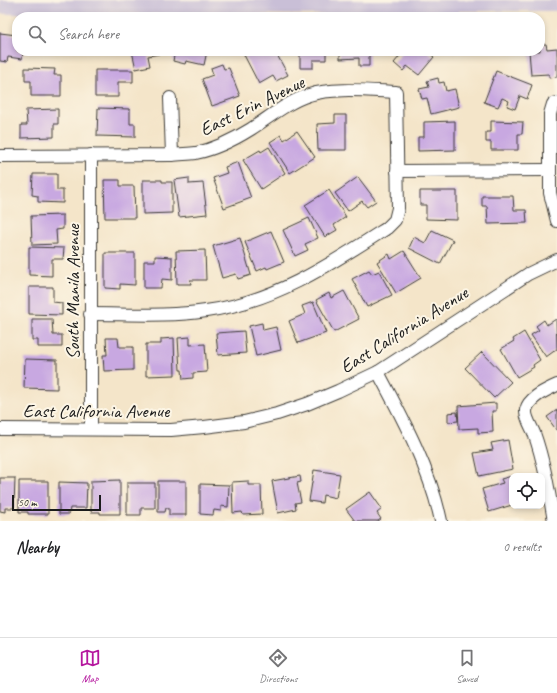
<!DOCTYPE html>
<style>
:root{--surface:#fff;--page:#f6f6f6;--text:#202124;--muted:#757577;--line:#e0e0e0;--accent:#b5179e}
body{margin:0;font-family:Caveat,sans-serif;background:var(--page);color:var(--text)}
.controls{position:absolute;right:12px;bottom:12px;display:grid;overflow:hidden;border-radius:8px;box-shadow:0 2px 6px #0003}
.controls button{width:36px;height:36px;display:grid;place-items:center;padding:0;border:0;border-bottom:1px solid var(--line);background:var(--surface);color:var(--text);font:20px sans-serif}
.scale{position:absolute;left:12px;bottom:10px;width:89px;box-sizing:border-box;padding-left:4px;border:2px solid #1c1c1c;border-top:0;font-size:11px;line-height:14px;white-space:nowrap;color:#1c1c1c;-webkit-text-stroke:3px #fcf5e5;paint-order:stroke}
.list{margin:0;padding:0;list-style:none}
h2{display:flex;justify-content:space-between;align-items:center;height:52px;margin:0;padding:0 16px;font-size:17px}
h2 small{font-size:13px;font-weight:400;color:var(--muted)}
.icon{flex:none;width:22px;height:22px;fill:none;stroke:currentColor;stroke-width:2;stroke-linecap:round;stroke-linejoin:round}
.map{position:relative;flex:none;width:557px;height:521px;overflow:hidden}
.search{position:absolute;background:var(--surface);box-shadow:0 2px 6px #0003;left:12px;right:12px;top:12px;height:44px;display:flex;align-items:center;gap:10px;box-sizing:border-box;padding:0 14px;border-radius:16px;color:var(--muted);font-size:15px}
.sheet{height:116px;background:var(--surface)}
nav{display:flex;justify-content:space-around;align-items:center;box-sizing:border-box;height:56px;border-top:1px solid var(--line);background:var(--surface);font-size:11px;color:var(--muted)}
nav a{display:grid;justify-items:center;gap:2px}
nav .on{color:var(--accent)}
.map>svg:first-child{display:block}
</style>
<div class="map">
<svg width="557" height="521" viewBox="0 0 557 521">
<rect width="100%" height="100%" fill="#fcf5e5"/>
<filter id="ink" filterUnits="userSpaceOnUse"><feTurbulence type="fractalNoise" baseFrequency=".025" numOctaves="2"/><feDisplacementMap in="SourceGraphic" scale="8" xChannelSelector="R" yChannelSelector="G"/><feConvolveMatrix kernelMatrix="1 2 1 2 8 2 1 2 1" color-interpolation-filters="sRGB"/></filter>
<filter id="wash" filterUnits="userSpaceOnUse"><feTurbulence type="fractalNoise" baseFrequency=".012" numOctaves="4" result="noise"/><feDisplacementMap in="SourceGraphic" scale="16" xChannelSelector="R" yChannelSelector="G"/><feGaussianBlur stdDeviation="0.9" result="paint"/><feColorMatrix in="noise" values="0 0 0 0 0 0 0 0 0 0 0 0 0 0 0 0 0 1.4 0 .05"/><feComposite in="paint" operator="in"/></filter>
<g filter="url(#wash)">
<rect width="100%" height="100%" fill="#f4e5c9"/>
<!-- industrial -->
<path fill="#c9bfd7" d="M0 0H557V11H459L458 15 0 14Z"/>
<g id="blocks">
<!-- building -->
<g fill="#c8a8e1">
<path d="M0 33 17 35V51H23L22 59 8 57 7 62 0 61Z"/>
<path d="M540 44H546L547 49 557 48V77L549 78V74L531 75 529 51H540Z"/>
<path d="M132 51H159V54L148 56 150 66 136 69Z"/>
<path d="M175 51H207L204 65 186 61 185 64 173 61Z"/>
<path d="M252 51H275L288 75 276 81 273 76 259 84 244 55Z"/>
<path d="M300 51H326V60H313V68H300Z"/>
<path d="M340 51H369V66H359V58L340 59Z"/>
<path d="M404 51H430L428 52 434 57 419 75 407 66 403 71 394 63Z"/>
<path d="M222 64 224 69 229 68 240 96 212 106 202 79 213 75 211 68Z"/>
<path d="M25 68 55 69 54 75H61V96H31V81H25Z"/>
<path d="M95 70H133V82H118V97H95Z"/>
<path d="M496 71 532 85 527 99 520 96 515 109 507 106 509 101 502 98 498 107 484 102Z"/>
<path d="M438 78 439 83 444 82 446 91 455 89 459 107 431 114 427 98 422 99 419 89 429 87 427 81Z"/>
<path d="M98 108 130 109V124H135V137L97 136Z"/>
<path d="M58 109V124H54V137L21 138V125H27L26 110Z"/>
<path d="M335 115H346V150H318L317 124 335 123Z"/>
<path d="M455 121V150L418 151V137H424V122Z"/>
<path d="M491 121 523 122 522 134H518V150H491V142H486V132H491Z"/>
<path d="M297 131 315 157 290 173 270 142 281 135 284 140Z"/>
<path d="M269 147 285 173 261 189 243 160 260 150 261 152Z"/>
<path d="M238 162 251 198 224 208 213 178 227 173 225 167Z"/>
<path d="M33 174H57V190H63V203L38 202V196L32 195Z"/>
<path d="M358 177 376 201 367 207 362 201 348 211 335 193Z"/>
<path d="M189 178V184L203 183 207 214 179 217 174 180Z"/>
<path d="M104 180H120V186H134L135 218H105Z"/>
<path d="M143 180H162V182H172V213L143 214Z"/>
<path d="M329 190 346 217 334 225 337 230 325 237 305 205Z"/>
<path d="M420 191H457V220L426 219V205H420Z"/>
<path d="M482 196H513L514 210H526L527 223 488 224 487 206H482Z"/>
<path d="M63 215V229L56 230 57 244 32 245 31 216Z"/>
<path d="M309 218 318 238 305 244 308 250 295 256 283 230Z"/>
<path d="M432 230 453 240 440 264 409 248 414 237 425 243Z"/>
<path d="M271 231 284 262 267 269 266 267 257 271 245 242Z"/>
<path d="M240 238 251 275 238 279 236 274 222 278 213 246Z"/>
<path d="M29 247 64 248 63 259H52V276L29 275Z"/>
<path d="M205 250 206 280H190L191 284H177L176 251Z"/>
<path d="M404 251 421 278 396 293 377 262 389 254 391 259Z"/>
<path d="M105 253H135V285L120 284V289L105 288Z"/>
<path d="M155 256 172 257V280L162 279 161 288H144V261H155Z"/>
<path d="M369 270 372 274 379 271 392 295 367 307 352 279Z"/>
<path d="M29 287H53V302L62 303V315L29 314Z"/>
<path d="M344 291 359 319 334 332 316 300 329 293 331 298Z"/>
<path d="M313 302 326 333 298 343 289 321 305 314 302 306Z"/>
<path d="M32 319H52L53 335H62V347H38V340H32Z"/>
<path d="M556 319 557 349 546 357 531 335 539 330 536 326 544 320 547 325Z"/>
<path d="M262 323 263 330 276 327 281 350 256 356 249 326Z"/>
<path d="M244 331 246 353 218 355 216 333Z"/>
<path d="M524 332 540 360 533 365 534 367 517 377 501 349 514 341 513 339Z"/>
<path d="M190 337V345L205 344 207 372 193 373V378L183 379 182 370H180L178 338Z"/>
<path d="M106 338H118L119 347H133V370L104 371 103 355H107Z"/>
<path d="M174 338 175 375 146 376V344H161V339Z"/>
<path d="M482 352 511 382 494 398 465 368Z"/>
<path d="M25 359 57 360V389L24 388Z"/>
<path d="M496 403V411H492L493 432 478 433V428L459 429 458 406Z"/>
<path d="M557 410V431L547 417Z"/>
<path d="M457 412 458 421 448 422V413Z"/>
<path d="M508 440 513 469 479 476 474 453 493 450 491 443Z"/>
<path d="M314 470 340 474 336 498 323 495 322 503 309 501Z"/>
<path d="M300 476 301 482 297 483 301 502 295 503 296 509 278 513 272 481Z"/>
<path d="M512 476V505L489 512 482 489 503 483 501 479Z"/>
<path d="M0 478H15L14 508H5V512L0 511Z"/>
<path d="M120 480V514H100V512H91V481Z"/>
<path d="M19 481H48V514H28V512H19Z"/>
<path d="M158 481H186V515H169V508H166L165 512H158Z"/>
<path d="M248 481V485H261L262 514 243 515 242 512 233 513 232 482Z"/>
<path d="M59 482 87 483 86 508H70L69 514H59Z"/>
<path d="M127 483H155V508H141V515H127Z"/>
<path d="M200 484 229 485 228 507 221 506V511L214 510 213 515 200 514Z"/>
<path d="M370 492 382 509 377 513 381 519 378 521H355L346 509Z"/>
</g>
</g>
</g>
<g filter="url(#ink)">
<use href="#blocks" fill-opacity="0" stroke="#3c3a36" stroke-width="1"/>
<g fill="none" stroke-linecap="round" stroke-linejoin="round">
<!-- minor casing -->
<g stroke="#3c3a36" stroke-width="14">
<g id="minor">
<path d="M170 98 172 155"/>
<path d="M557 103 553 104 550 114V193L557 221"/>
<path d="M0 156 172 155C180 154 188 154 196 153 215 149 235 139 251 129 270 117 287 102 309 95 331 87 372 91 396 92L398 208 395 220 387 228C331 264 274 302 206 311 168 317 129 314 90 314"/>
<path d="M397 171 550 170"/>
<path d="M378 372C403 419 430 469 441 521"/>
<path d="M0 429 171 430 204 427 244 422 277 414 307 404 338 391 378 372 528 274 557 260"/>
<path d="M91 429V155"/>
<path d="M554 521C549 492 544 461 534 433 531 426 525 417 526 410 529 397 547 390 557 385"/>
</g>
</g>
<!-- minor -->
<use href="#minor" stroke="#fff" stroke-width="12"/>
</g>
</g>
<g text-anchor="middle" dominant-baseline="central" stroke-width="4" stroke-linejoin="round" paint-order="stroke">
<!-- street labels -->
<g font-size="19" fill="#1c1c1c" stroke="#fcf5e5">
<text transform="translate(252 106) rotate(-26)">East Erin Avenue</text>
<text transform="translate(73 292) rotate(-90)">South Manila Avenue</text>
<text transform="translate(404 330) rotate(-32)">East California Avenue</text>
<text x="96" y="411">East California Avenue</text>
</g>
</g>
</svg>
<div class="controls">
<button><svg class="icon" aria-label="locate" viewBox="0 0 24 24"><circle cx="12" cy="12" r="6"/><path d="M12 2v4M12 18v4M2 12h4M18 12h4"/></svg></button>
</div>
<div class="scale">50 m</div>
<div class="search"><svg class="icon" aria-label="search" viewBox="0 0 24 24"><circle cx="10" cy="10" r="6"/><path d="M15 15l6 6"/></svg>Search here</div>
</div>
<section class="sheet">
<h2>Nearby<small>0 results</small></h2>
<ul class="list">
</ul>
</section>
<nav>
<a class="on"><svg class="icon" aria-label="map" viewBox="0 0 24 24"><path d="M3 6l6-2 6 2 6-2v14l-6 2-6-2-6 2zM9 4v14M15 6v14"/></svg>Map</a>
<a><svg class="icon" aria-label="directions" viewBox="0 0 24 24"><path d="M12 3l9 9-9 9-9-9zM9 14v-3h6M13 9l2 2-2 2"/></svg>Directions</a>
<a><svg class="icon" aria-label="saved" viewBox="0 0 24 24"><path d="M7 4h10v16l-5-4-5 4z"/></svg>Saved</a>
</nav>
